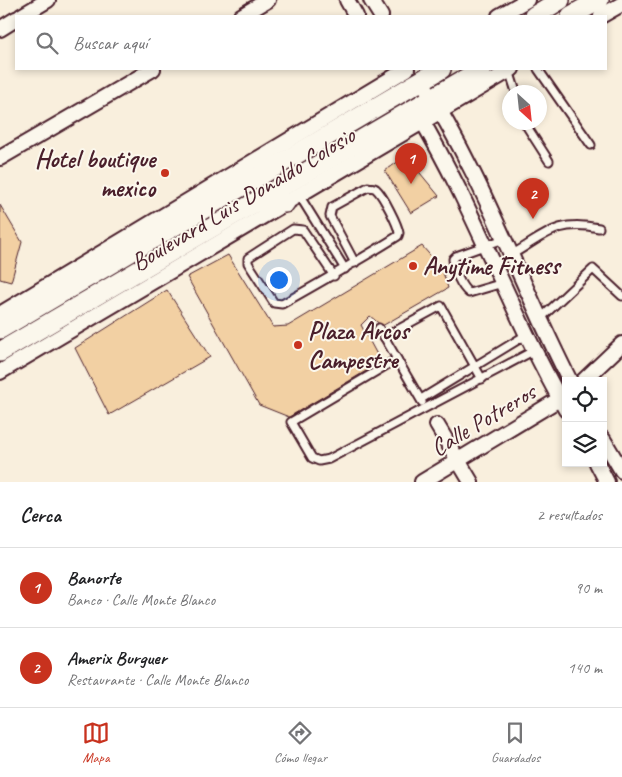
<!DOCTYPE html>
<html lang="es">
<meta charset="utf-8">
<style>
:root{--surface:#fff;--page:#f2f2f2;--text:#202124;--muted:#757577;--line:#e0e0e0;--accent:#c8321e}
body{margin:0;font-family:Caveat,sans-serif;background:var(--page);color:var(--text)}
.controls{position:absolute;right:15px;bottom:15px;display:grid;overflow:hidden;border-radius:0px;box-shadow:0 2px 8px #0003}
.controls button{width:45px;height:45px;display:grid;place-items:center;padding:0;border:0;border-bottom:1px solid var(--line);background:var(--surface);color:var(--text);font:25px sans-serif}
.compass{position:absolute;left:502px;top:85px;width:45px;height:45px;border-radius:50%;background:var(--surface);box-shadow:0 2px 8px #0003;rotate:153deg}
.you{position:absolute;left:278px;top:279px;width:18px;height:18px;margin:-12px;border:4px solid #fff;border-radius:50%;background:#1a73e8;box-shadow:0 0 0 8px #1a73e833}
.badge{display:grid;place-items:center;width:32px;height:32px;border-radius:50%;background:var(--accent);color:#fff;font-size:16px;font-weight:700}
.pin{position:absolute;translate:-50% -41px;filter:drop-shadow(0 1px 2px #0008)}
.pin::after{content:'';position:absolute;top:26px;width:18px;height:15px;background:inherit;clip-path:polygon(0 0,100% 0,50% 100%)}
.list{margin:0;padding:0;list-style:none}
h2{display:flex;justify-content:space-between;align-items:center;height:65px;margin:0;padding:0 20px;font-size:21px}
h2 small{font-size:16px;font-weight:400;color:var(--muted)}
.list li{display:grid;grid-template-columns:32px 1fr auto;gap:15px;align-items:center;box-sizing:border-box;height:80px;padding:0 20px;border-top:1px solid var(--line)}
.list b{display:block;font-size:19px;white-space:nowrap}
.list p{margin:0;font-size:16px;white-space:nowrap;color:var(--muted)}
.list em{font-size:16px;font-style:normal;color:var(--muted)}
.icon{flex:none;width:28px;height:28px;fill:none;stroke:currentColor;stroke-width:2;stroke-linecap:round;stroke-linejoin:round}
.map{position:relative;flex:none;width:622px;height:482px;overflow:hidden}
.search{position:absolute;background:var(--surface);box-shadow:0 2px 8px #0003;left:15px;right:15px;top:15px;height:55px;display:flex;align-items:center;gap:12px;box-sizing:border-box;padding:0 18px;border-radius:0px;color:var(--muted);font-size:19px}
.sheet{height:225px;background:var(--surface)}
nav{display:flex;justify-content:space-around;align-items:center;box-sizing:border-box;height:70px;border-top:1px solid var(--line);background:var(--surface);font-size:14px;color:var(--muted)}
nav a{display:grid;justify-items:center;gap:2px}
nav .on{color:var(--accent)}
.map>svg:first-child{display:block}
</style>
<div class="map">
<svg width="622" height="482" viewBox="0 0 622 482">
<rect width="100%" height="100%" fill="#f9efdd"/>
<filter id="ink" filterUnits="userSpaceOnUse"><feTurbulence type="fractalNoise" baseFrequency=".02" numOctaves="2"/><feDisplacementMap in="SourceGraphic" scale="10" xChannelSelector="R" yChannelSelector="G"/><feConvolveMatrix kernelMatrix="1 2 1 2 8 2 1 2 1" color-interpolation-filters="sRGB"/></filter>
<g filter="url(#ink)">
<!-- building -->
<g fill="#f2d0a3" stroke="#4a1f2b">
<path d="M406 156 439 196 411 213 385 171Z"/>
<path d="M0 205 22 242 11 282 0 279Z"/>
<path d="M422 246 442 269 448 288 382 326 370 316 361 325 381 362 289 417 259 405 187 277 228 255 273 327 288 326Z"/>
<path d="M167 290 210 357 109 415 75 348Z"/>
</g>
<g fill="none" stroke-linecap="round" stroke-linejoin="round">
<!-- service casing -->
<g stroke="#4a1f2b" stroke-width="11">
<g id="service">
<path d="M538 69 591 145"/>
<path d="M509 70 516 92"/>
<path d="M524 122 549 161"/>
<path d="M299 195 345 269"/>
<path d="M511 255C546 235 556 219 599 228"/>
<path d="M334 276 303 230 293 229 248 258V263L274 303 282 304C321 282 360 260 398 236L399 233C398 225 383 195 376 189 374 187 371 188 368 187L332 207 330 216 355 263"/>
<path d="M503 283 469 293C461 287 453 269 453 259L456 256 504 239"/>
<path d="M539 320 593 269 622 296"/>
<path d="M379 328 422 402"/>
<path d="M384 337 441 306 482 379"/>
<path d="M397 359 291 422 312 458 319 461 329 459 533 351"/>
<path d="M421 399 526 335"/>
</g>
</g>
<!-- minor casing -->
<g stroke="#4a1f2b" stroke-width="18">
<g id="minor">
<path d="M347 0 356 16"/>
<path d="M371 0 381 16"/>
<path d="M21 16 48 0"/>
<path d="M241 16 268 0"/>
<path d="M499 16 527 0"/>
<path d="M601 16 622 4"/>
<path d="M0 29 16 19"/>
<path d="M421 80C482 174 519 281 570 381"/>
<path d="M418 114C475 209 511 314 566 410"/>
<path d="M0 158 153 69"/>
<path d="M0 314 407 69"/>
<path d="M0 372 512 69"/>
<path d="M583 381 622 344"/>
<path d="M437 425 471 482"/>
<path d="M603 439 622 471"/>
<path d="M597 463 607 482"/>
<path d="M422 482 566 395"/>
</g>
</g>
<!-- secondary casing -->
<g stroke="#4a1f2b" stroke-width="22">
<g id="secondary">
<path d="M534 16 560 0"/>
<path d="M571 16 599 0"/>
<path d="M255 202 285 203"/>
<path d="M0 329 441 69"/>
<path d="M0 352 482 69"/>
</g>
</g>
<!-- service -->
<use href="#service" stroke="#fbf7ec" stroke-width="7"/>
<!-- minor -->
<use href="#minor" stroke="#fbf7ec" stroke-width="14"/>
<!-- secondary -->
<use href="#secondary" stroke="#fbf7ec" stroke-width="19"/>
</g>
</g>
<!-- markers -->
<g fill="#c8321e" stroke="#fbf7ec" stroke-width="2">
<circle cx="165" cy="173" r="5"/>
<circle cx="413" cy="266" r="5"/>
<circle cx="298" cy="345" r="5"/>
</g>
<g text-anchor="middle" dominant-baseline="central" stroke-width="4" stroke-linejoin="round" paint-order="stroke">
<!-- poi labels -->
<g font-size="25" font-weight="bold" fill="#4a1f2b" stroke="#fbf7ec" text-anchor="start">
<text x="155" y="159" text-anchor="end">Hotel boutique<tspan x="155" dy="29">mexico</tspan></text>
<text x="423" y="266">Anytime Fitness</text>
<text x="308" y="331">Plaza Arcos<tspan x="308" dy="29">Campestre</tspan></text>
</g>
<!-- street labels -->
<g font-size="25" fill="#4a1f2b" stroke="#fbf7ec">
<text transform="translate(243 199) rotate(-31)">Boulevard Luis Donaldo Colosio</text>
<text transform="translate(483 420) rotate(-31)">Calle Potreros</text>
</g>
</g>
</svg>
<div class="controls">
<button><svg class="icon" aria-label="locate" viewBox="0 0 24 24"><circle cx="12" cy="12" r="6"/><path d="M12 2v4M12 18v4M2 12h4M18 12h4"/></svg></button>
<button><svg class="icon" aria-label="layers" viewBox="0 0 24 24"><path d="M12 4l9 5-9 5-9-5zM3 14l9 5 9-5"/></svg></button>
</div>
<svg class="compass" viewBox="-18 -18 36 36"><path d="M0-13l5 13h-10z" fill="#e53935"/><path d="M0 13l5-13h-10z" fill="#757577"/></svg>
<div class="you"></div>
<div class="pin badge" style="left:411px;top:184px">1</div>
<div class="pin badge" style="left:533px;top:219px">2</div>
<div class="search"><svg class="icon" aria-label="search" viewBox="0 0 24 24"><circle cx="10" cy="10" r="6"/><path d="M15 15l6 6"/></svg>Buscar aquí</div>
</div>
<section class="sheet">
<h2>Cerca<small>2 resultados</small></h2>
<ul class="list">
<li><span class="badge">1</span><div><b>Banorte</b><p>Banco · Calle Monte Blanco</p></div><em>90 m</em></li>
<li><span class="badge">2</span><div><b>Amerix Burguer</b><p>Restaurante · Calle Monte Blanco</p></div><em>140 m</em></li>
</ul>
</section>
<nav>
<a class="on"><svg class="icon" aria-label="map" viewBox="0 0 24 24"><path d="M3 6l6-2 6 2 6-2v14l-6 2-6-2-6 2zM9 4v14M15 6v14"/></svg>Mapa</a>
<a><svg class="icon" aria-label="directions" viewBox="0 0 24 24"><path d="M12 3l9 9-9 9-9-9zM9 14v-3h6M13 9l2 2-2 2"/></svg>Cómo llegar</a>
<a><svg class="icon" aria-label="saved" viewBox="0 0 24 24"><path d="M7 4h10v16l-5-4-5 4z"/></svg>Guardados</a>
</nav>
